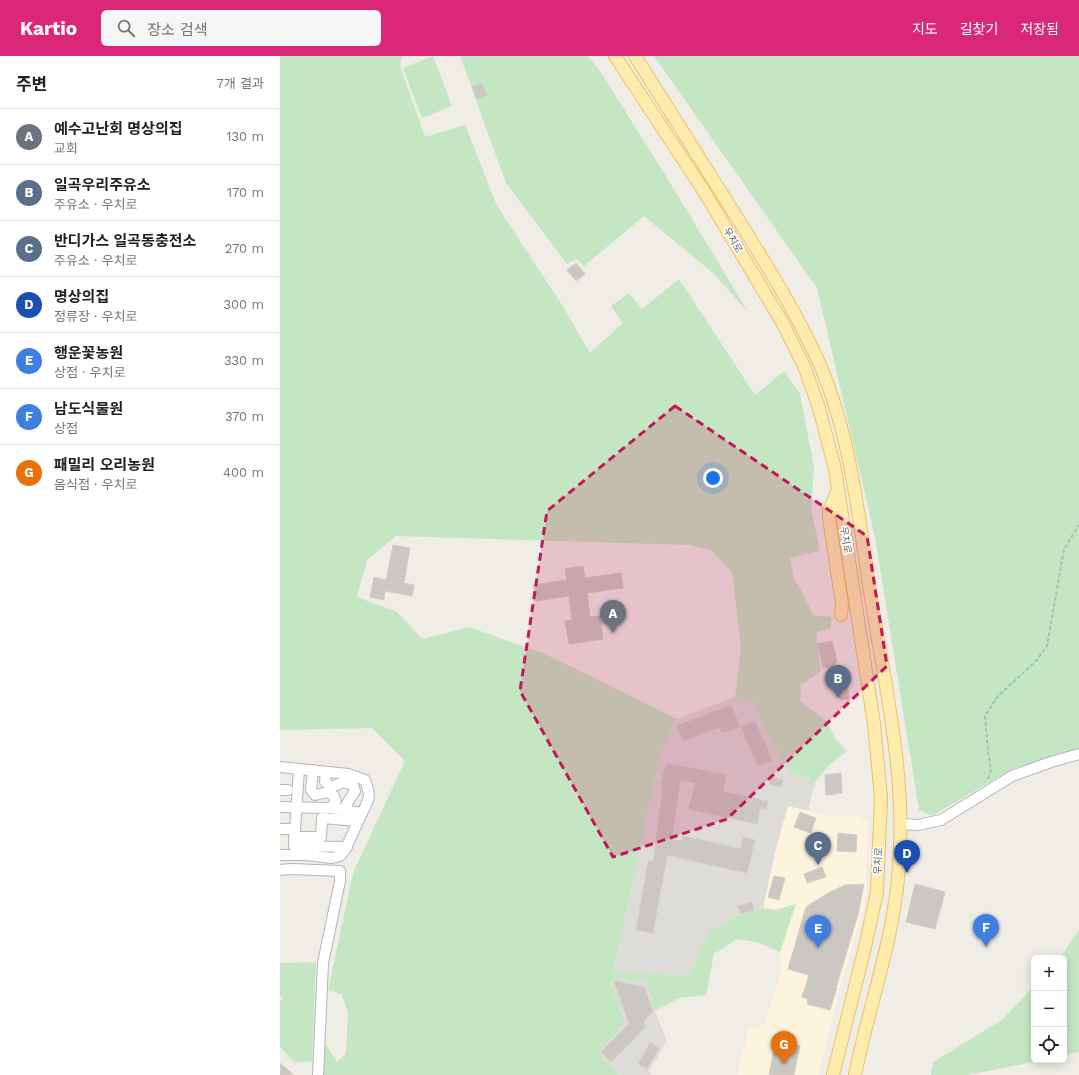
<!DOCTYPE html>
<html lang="ko">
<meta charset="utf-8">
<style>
:root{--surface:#fff;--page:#f6f6f6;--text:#202124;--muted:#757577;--line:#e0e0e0;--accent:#db2777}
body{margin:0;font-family:"Work Sans","Noto Sans KR",sans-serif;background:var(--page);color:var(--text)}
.controls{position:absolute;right:12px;bottom:12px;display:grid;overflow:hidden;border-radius:6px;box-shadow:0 2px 10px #0003}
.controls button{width:36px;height:36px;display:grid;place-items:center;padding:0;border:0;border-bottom:1px solid var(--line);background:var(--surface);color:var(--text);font:20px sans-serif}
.you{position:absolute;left:433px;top:422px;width:14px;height:14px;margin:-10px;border:3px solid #fff;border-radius:50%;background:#1a73e8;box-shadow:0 0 0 6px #1a73e833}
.badge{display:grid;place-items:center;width:26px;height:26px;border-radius:50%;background:var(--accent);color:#fff;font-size:13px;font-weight:700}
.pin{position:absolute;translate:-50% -33px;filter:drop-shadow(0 1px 2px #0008)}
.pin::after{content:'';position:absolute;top:21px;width:14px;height:12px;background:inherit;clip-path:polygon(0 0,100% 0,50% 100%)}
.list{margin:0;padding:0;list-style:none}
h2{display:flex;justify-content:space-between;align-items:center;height:52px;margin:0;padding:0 16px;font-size:17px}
h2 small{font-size:13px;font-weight:400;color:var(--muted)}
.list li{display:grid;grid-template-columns:26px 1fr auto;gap:12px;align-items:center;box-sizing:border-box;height:56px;padding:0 16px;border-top:1px solid var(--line)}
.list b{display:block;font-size:15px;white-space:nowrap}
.list p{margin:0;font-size:13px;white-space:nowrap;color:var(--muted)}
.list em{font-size:13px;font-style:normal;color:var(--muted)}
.icon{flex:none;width:22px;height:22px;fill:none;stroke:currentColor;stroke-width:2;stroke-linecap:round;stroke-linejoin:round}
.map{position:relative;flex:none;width:799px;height:1019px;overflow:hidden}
header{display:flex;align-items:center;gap:24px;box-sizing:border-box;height:56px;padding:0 20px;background:var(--accent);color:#fff}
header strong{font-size:19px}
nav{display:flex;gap:22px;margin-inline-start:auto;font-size:14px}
.search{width:280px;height:36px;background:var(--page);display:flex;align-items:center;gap:10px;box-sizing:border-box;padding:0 14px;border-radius:6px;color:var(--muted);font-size:15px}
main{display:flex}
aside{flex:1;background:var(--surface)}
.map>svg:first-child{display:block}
</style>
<header>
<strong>Kartio</strong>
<div class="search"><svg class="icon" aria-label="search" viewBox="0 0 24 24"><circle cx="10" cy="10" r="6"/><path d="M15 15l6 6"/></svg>장소 검색</div>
<nav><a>지도</a><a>길찾기</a><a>저장됨</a></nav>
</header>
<main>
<aside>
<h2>주변<small>7개 결과</small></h2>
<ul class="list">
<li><span class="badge" style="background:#6b7280">A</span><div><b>예수고난회 명상의집</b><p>교회</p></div><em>130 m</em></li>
<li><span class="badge" style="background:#5c6f8a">B</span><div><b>일곡우리주유소</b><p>주유소 · 우치로</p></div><em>170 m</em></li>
<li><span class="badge" style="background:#5c6f8a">C</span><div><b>반디가스 일곡동충전소</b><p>주유소 · 우치로</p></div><em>270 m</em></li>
<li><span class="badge" style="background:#1a4fb4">D</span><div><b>명상의집</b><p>정류장 · 우치로</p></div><em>300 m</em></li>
<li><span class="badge" style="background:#3f7fe0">E</span><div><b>행운꽃농원</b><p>상점 · 우치로</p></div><em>330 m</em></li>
<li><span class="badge" style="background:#3f7fe0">F</span><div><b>남도식물원</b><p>상점</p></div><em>370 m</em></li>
<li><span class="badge" style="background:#e8710a">G</span><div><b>패밀리 오리농원</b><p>음식점 · 우치로</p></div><em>400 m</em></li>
</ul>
</aside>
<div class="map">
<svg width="799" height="1019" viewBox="0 0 799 1019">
<rect width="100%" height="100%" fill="#efede6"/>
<!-- commercial -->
<path fill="#fdf4dd" d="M508 749 548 760 557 759 579 761 588 767 586 821 587 830 583 856 560 931 539 1019H458L460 1005 469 973 484 969 502 914 500 896 515 848 496 854 483 852 496 792Z"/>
<!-- industrial -->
<g fill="#dedcd8">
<path d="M455 641 473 646 484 673 510 717 535 726 528 755 508 750 496 792 483 852 455 861 430 874 409 919 333 916 381 696 397 663Z"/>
<path d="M334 922 367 926 375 955 387 985 369 1015 371 1019H339L318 997 345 968 331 928Z"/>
</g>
<!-- green -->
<g fill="#c5e6c3">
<path d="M0 0H123L120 10 145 81 185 69 217 150 282 249 310 297 343 267 331 250 349 237 362 253 399 223 475 339 504 315 520 338 534 411 531 453 540 495 510 502 514 523 525 541 533 559 552 561 550 573 536 576 541 615 521 629 520 645 548 666 555 683 567 695 550 708 535 726 510 717 484 673 473 646 455 641 461 591 452 516 431 494 409 489 116 480 87 504 77 541 117 556 142 583 189 571 265 598 397 663 381 696 333 916 409 919 430 874 455 861 483 852 496 854 516 848 500 896 480 887 457 883 434 898 426 939 399 942 375 955 367 926 334 922 331 928 345 968 318 997 339 1019H44L45 987 57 1006 66 998 68 956 61 938 48 934 73 817 125 705 92 672 0 674Z"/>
<path d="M153 0 172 50 142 62 123 12Z"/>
<path d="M180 0H308L320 15 389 125 468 256 433 217 364 160 304 210 297 203 287 208 226 127Z"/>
<path d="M374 0H799V693L732 713 652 760 639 754 595 481 537 232Z"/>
<path d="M799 874V996L784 999V902H780Z"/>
<path d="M36 906 32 1005 15 1007 0 991V945L3 944 0 939V907Z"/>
<path d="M754 930V1004H763L688 1019H651L653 1006 722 964Z"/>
</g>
<!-- building -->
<g fill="#cbc8c3" stroke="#d4cec4">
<path d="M202 27 207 39 197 43 192 30Z"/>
<path d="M296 207 305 218 296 225 287 214Z"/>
<path d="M113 489 130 492 124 527 134 529 132 540 105 535 104 544 90 541 94 521 106 524Z"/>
<path d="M303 510 305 522 341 517 343 532 307 537 310 561 320 560 323 583 289 588 285 565 292 564 289 540 256 545 253 529 287 524 285 513Z"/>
<path d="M552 585 557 606 552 611 543 612 538 588Z"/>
<path d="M566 621 569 643 560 644 557 622Z"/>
<path d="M451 649 460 671 442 677 439 671 403 685 397 670Z"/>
<path d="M475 665 492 704 478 710 461 671Z"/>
<path d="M386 707 446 719 443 736 488 745 486 753 480 752 477 768 409 753 415 727 400 724 392 783 402 785 403 780 461 793 463 781 475 784 467 817 387 799 373 877 356 874 368 805 373 806 383 730 381 729Z"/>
<path d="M561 717 562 737 546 739 545 719Z"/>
<path d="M491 720 503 724 501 731 489 728Z"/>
<path d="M520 756 536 762 531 777 514 771Z"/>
<path d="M558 777 577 779 576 796 557 795Z"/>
<path d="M542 811 546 821 527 827 524 818Z"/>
<path d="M494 820 505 822 499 844 488 841Z"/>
<path d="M584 828 579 855 556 932H557L550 954 527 948 528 943 522 941 529 919 508 913 526 851 548 837 565 829Z"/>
<path d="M635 828 665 836 655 873 626 866Z"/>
<path d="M472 846 474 854 461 858 458 850Z"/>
<path d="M334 925 364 931 373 955 363 966 366 970 331 1006 321 996 349 968Z"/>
<path d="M496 982 515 986V989L520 990 514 1019H489Z"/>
<path d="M370 987 379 992 367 1013 358 1008Z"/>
<path d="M0 1007 14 1019H0Z"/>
</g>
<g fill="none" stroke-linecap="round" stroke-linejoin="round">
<!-- minor casing -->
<g stroke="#b3b6ba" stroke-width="12">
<g id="minor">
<path d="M0 711 68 718 85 724C91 741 90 742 82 757L51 752 0 751"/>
<path d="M19 713 14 790 67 791"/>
<path d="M33 714 31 734 35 739 48 736 54 740 56 745 51 752"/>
<path d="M46 716 45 726 51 731 64 726 73 729 75 735 69 744 64 754"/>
<path d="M0 734H8"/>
<path d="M621 768 638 769 661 764 732 720 771 706 799 698"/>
<path d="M0 773H14"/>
<path d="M14 781H41L42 762 78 765"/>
<path d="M0 799H26L52 802 60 800 65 794 82 757"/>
<path d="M0 814 11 813 60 815V825L43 907 38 1019"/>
</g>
</g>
<!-- major casing -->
<g stroke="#edbf61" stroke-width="14">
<g id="major">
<path d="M335 0 425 137 502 266 524 310 539 352 555 413 594 668 601 742 597 836 585 891 553 1019"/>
<path d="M355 0C387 51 419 101 451 152 481 200 511 247 535 298 571 374 578 460 591 542 606 635 628 727 618 822 612 889 588 953 575 1019"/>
<path d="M558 434 549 454V462L562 548 561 559"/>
</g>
</g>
<!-- path -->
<path stroke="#9dc7a6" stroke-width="2" stroke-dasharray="4 2" stroke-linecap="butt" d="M708 723 711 714 708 695 705 660 718 640 757 604 767 590 784 493 799 469"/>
<!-- minor -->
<use href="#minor" stroke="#fff" stroke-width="10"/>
<!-- major -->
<use href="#major" stroke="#fdecae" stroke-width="12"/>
</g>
<!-- marked area -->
<path fill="#c2185b" fill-opacity="0.2" stroke="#c2185b" stroke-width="3" stroke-dasharray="8 5" stroke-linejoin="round" d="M395 350 587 480 607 610 447 763 333 801 240 635 267 455Z"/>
<g text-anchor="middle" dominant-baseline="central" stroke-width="3.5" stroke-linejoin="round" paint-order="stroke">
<!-- street labels -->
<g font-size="10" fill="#5e6266" stroke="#fff">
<text transform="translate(453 184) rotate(59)">우치로</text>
<text transform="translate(566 484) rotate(81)">우치로</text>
<text transform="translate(598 805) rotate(-87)">우치로</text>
</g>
</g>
</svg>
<div class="controls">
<button>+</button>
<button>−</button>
<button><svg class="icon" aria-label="locate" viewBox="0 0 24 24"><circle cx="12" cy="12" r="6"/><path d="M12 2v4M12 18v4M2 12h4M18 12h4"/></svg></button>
</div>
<div class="you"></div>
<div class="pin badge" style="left:333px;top:577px;background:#6b7280">A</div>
<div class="pin badge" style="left:558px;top:642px;background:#5c6f8a">B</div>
<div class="pin badge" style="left:538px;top:809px;background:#5c6f8a">C</div>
<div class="pin badge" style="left:627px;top:817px;background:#1a4fb4">D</div>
<div class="pin badge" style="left:538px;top:892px;background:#3f7fe0">E</div>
<div class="pin badge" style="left:706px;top:891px;background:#3f7fe0">F</div>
<div class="pin badge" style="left:504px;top:1008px;background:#e8710a">G</div>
</div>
</main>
